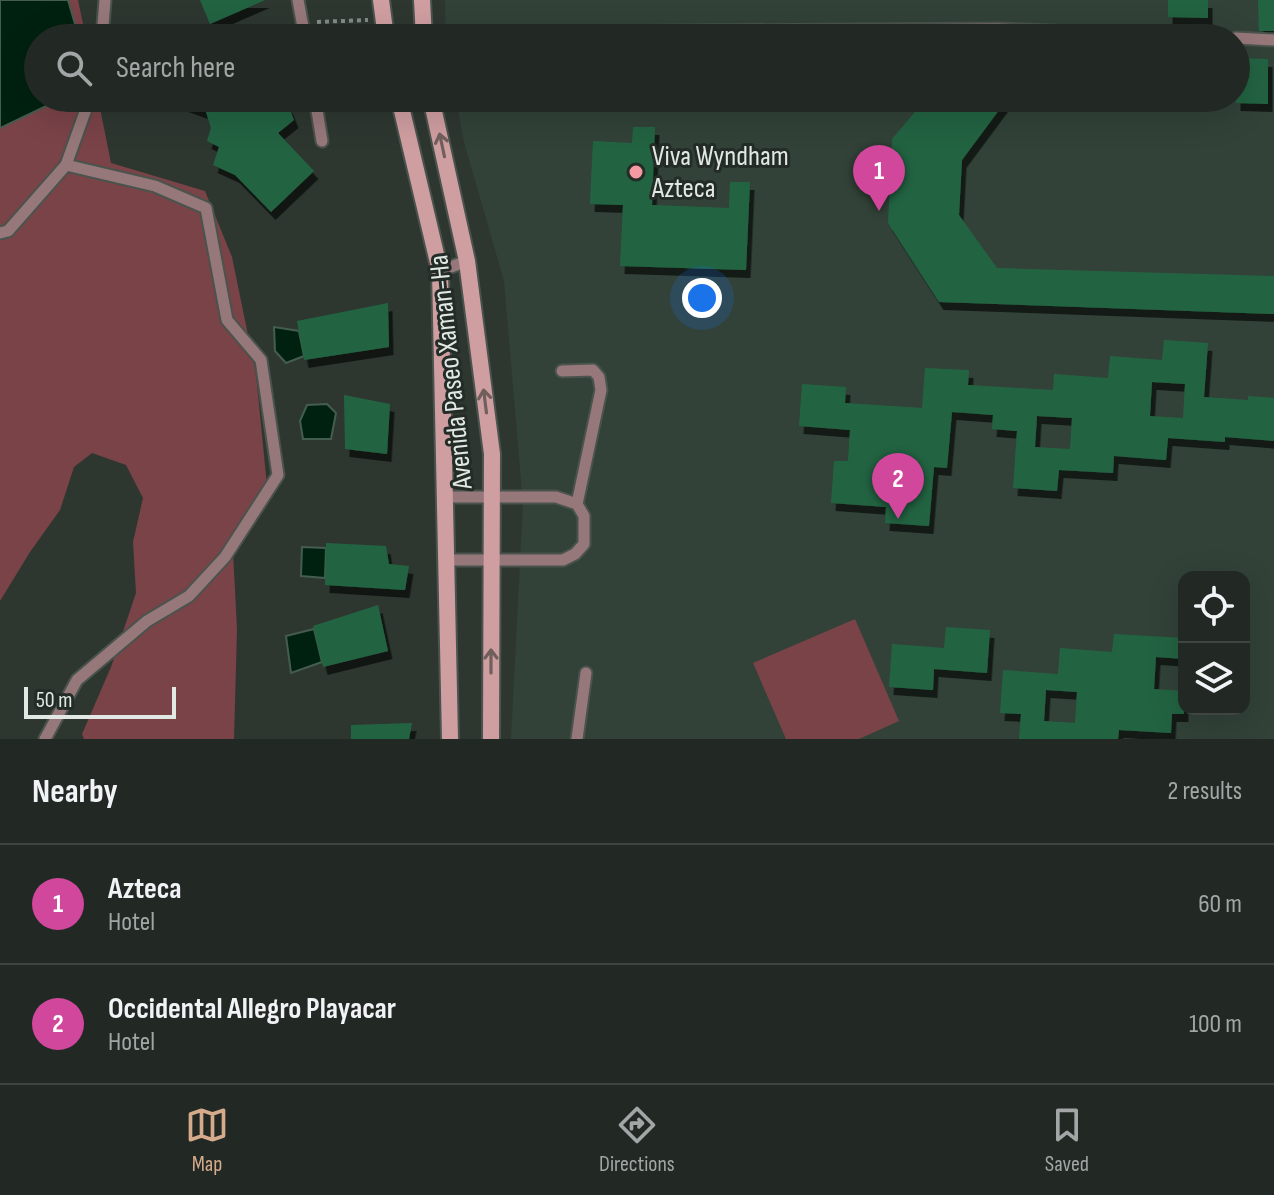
<!DOCTYPE html>
<style>
:root{--surface:#222924;--page:#2a312c;--text:#f1f3f6;--muted:#a2a6a6;--line:#3f4541;--accent:#d6ab8b}
body{margin:0;font-family:"Sofia Sans Condensed",sans-serif;background:var(--page);color:var(--text)}
.controls{position:absolute;right:24px;bottom:24px;display:grid;overflow:hidden;border-radius:16px;box-shadow:0 8px 32px #0002}
.controls button{width:72px;height:72px;display:grid;place-items:center;padding:0;border:0;border-bottom:2px solid var(--line);background:var(--surface);color:var(--text);font:40px sans-serif}
.scale{position:absolute;left:24px;bottom:20px;width:152px;box-sizing:border-box;padding-left:8px;border:4px solid #e2e8e4;border-top:0;font-size:22px;line-height:28px;white-space:nowrap;color:#e2e8e4;-webkit-text-stroke:6px #232c26;paint-order:stroke}
.you{position:absolute;left:702px;top:298px;width:28px;height:28px;margin:-20px;border:6px solid #fff;border-radius:50%;background:#1a73e8;box-shadow:0 0 0 12px #1a73e833}
.badge{display:grid;place-items:center;width:52px;height:52px;border-radius:50%;background:var(--accent);color:#fff;font-size:26px;font-weight:700}
.pin{position:absolute;translate:-50% -66px;filter:drop-shadow(0 2px 4px #0008)}
.pin::after{content:'';position:absolute;top:42px;width:28px;height:24px;background:inherit;clip-path:polygon(0 0,100% 0,50% 100%)}
.list{margin:0;padding:0;list-style:none}
h2{display:flex;justify-content:space-between;align-items:center;height:104px;margin:0;padding:0 32px;font-size:34px}
h2 small{font-size:26px;font-weight:400;color:var(--muted)}
.list li{display:grid;grid-template-columns:52px 1fr auto;gap:24px;align-items:center;box-sizing:border-box;height:120px;padding:0 32px;border-top:2px solid var(--line)}
.list b{display:block;font-size:30px;white-space:nowrap}
.list p{margin:0;font-size:26px;white-space:nowrap;color:var(--muted)}
.list em{font-size:26px;font-style:normal;color:var(--muted)}
.icon{flex:none;width:44px;height:44px;fill:none;stroke:currentColor;stroke-width:2;stroke-linecap:round;stroke-linejoin:round}
.map{position:relative;flex:none;width:1274px;height:739px;overflow:hidden}
.search{position:absolute;background:var(--surface);box-shadow:0 8px 32px #0002;left:24px;right:24px;top:24px;height:88px;display:flex;align-items:center;gap:20px;box-sizing:border-box;padding:0 28px;border-radius:44px;color:var(--muted);font-size:30px}
.sheet{height:344px;background:var(--surface)}
nav{display:flex;justify-content:space-around;align-items:center;box-sizing:border-box;height:112px;border-top:2px solid var(--line);background:var(--surface);font-size:22px;color:var(--muted)}
nav a{display:grid;justify-items:center;gap:4px}
nav .on{color:var(--accent)}
.map>svg:first-child{display:block}
</style>
<div class="map">
<svg width="1274" height="739" viewBox="0 0 1274 739">
<defs>
<filter id="shadow"><feDropShadow dx="4.5" dy="8" stdDeviation="0" flood-color="#0009"/></filter>
</defs>
<rect width="100%" height="100%" fill="#2d3730"/>
<!-- built -->
<path fill="#324238" fill-rule="evenodd" d="M445 0H1274V739H511L523 504 504 281 464 142 456 98H1236V38H446ZM1184 577H1244V709H1184Z"/>
<!-- green -->
<g fill="#7a4348">
<path d="M0 0H78L86 38H38V98H98L111 163 205 191 232 257 256 374 267 486 233 552 237 629 234 739H84L82 734 111 667 136 593 133 542 143 498 126 465 92 453 74 467 60 510 30 552 0 601Z"/>
<path d="M855 619 899 721 859 739H786L753 663Z"/>
</g>
<!-- water -->
<g fill="#002110" stroke="#445d50" stroke-width="2">
<path d="M0 0H68L79 38H38V98H63L0 128Z"/>
<path d="M274 327 299 331 304 356 286 363 275 351Z"/>
<path d="M327 404 336 413 331 439H303L300 421 307 405Z"/>
<path d="M302 547 326 548 325 578 301 576Z"/>
<path d="M314 629 322 662 291 673 286 636Z"/>
</g>
<!-- building -->
<g fill="#246443" fill-rule="evenodd" filter="url(#shadow)">
<path d="M200 0H265L210 24Z"/>
<path d="M1168 0H1208V18L1168 17Z"/>
<path d="M1258 0H1274V31H1259Z"/>
<path d="M1236 58 1268 59V104L1236 103Z"/>
<path d="M173 98H248L275 106 288 105 294 120 278 133 314 171 271 212 235 175 213 165 219 147 207 141 211 128 206 112 173 100Z"/>
<path d="M927 98H1008L962 160 959 215 997 268 1274 276V314L939 302 888 223 892 139Z"/>
<path d="M633 127H655L652 205 729 208 730 182H750L746 270 620 266 623 205 590 204 593 141 632 143Z"/>
<path d="M388 303 389 347 304 360 297 321Z"/>
<path d="M1164 340 1208 343 1204 397 1248 400V396L1274 398V441L1225 437V442L1168 438 1166 460 1114 456 1113 473 1059 470 1057 491 1013 488 1017 431 992 429 993 415 952 412 947 468 934 467 929 526 885 523 886 507 831 503 834 461H848L850 430 799 426 802 384 846 387 845 403 922 408 925 368 969 370 968 385 1053 390 1054 374 1108 378 1110 356 1162 360ZM1152 382 1185 384 1183 418 1150 416ZM1037 416 1072 418 1070 449 1035 447Z"/>
<path d="M344 395 390 404 387 454 345 449Z"/>
<path d="M326 543 386 546 389 564 409 566 405 590 325 585Z"/>
<path d="M378 605 388 651 323 667 313 626Z"/>
<path d="M946 627 990 630 987 673 934 669 933 690 889 687 892 644 944 648Z"/>
<path d="M1114 634 1184 638V659L1156 657 1154 689 1184 691V714H1172L1171 733 1119 730 1118 739H1019L1021 714 1000 713 1003 670 1058 674 1060 648 1112 652ZM1046 690 1077 692 1075 723 1044 721Z"/>
<path d="M412 723 409 739H351V725Z"/>
</g>
<g fill="none" stroke-linecap="round" stroke-linejoin="round">
<!-- lane casing -->
<g stroke="#4a534d" stroke-width="15">
<g id="lane">
<path d="M298 0 305 38"/>
<path d="M424 33 996 29 1225 38"/>
<path d="M102 38 105 0"/>
<path d="M1236 38 1274 40"/>
<path d="M315 98 322 141"/>
<path d="M0 233 8 231 66 165"/>
<path d="M440 271 467 261"/>
<path d="M562 371 593 370 599 377 601 390 577 504"/>
<path d="M444 497H556L577 504 584 516V544L575 554 563 560H445"/>
<path d="M45 739 77 680 147 621 189 596 225 557 278 475 261 360 227 320 206 208 155 186 66 165 90 98"/>
<path d="M577 739 586 673"/>
</g>
</g>
<!-- secondary casing -->
<g stroke="#4a534d" stroke-width="20">
<g id="secondary">
<path d="M381 0 386 38"/>
<path d="M422 0 424 38"/>
<path d="M399 98 440 271 450 739"/>
<path d="M431 98 467 261 492 454 491 739"/>
</g>
</g>
<!-- path -->
<path stroke="#848c87" stroke-width="4" stroke-dasharray="4 4" stroke-linecap="butt" d="M317 22 368 20"/>
<!-- lane -->
<use href="#lane" stroke="#97787a" stroke-width="11"/>
<!-- secondary -->
<use href="#secondary" stroke="#cf9ea1" stroke-width="16"/>
</g>
<!-- one-way arrows -->
<defs><path id="oneway-shaft" d="M-6 0H5M1.5-3L5.5 0L1.5 3" fill="none" stroke-width="1.6" stroke-linecap="round" stroke-linejoin="round" transform="scale(2)"/></defs>
<g stroke="#705f5d">
<use href="#oneway-shaft" transform="translate(442 145) rotate(-102)"/>
<use href="#oneway-shaft" transform="translate(485 401) rotate(-97)"/>
<use href="#oneway-shaft" transform="translate(491 661) rotate(-90)"/>
</g>
<!-- markers -->
<circle fill="#f49aa2" stroke="#232c26" stroke-width="3" cx="636" cy="172" r="8"/>
<g text-anchor="middle" dominant-baseline="central" stroke-width="6" stroke-linejoin="round" paint-order="stroke">
<!-- poi labels -->
<g font-size="28" fill="#e2e8e4" stroke="#232c26" text-anchor="start">
<text x="652" y="156">Viva Wyndham<tspan x="652" dy="32">Azteca</tspan></text>
</g>
<!-- street labels -->
<g font-size="28" fill="#e2e8e4" stroke="#232c26">
<text transform="translate(451 372) rotate(-96)">Avenida Paseo Xaman-Ha</text>
</g>
</g>
</svg>
<div class="controls">
<button><svg class="icon" aria-label="locate" viewBox="0 0 24 24"><circle cx="12" cy="12" r="6"/><path d="M12 2v4M12 18v4M2 12h4M18 12h4"/></svg></button>
<button><svg class="icon" aria-label="layers" viewBox="0 0 24 24"><path d="M12 4l9 5-9 5-9-5zM3 14l9 5 9-5"/></svg></button>
</div>
<div class="scale">50 m</div>
<div class="you"></div>
<div class="pin badge" style="left:879px;top:211px;background:#d1479c">1</div>
<div class="pin badge" style="left:898px;top:519px;background:#d1479c">2</div>
<div class="search"><svg class="icon" aria-label="search" viewBox="0 0 24 24"><circle cx="10" cy="10" r="6"/><path d="M15 15l6 6"/></svg>Search here</div>
</div>
<section class="sheet">
<h2>Nearby<small>2 results</small></h2>
<ul class="list">
<li><span class="badge" style="background:#d1479c">1</span><div><b>Azteca</b><p>Hotel</p></div><em>60 m</em></li>
<li><span class="badge" style="background:#d1479c">2</span><div><b>Occidental Allegro Playacar</b><p>Hotel</p></div><em>100 m</em></li>
</ul>
</section>
<nav>
<a class="on"><svg class="icon" aria-label="map" viewBox="0 0 24 24"><path d="M3 6l6-2 6 2 6-2v14l-6 2-6-2-6 2zM9 4v14M15 6v14"/></svg>Map</a>
<a><svg class="icon" aria-label="directions" viewBox="0 0 24 24"><path d="M12 3l9 9-9 9-9-9zM9 14v-3h6M13 9l2 2-2 2"/></svg>Directions</a>
<a><svg class="icon" aria-label="saved" viewBox="0 0 24 24"><path d="M7 4h10v16l-5-4-5 4z"/></svg>Saved</a>
</nav>
